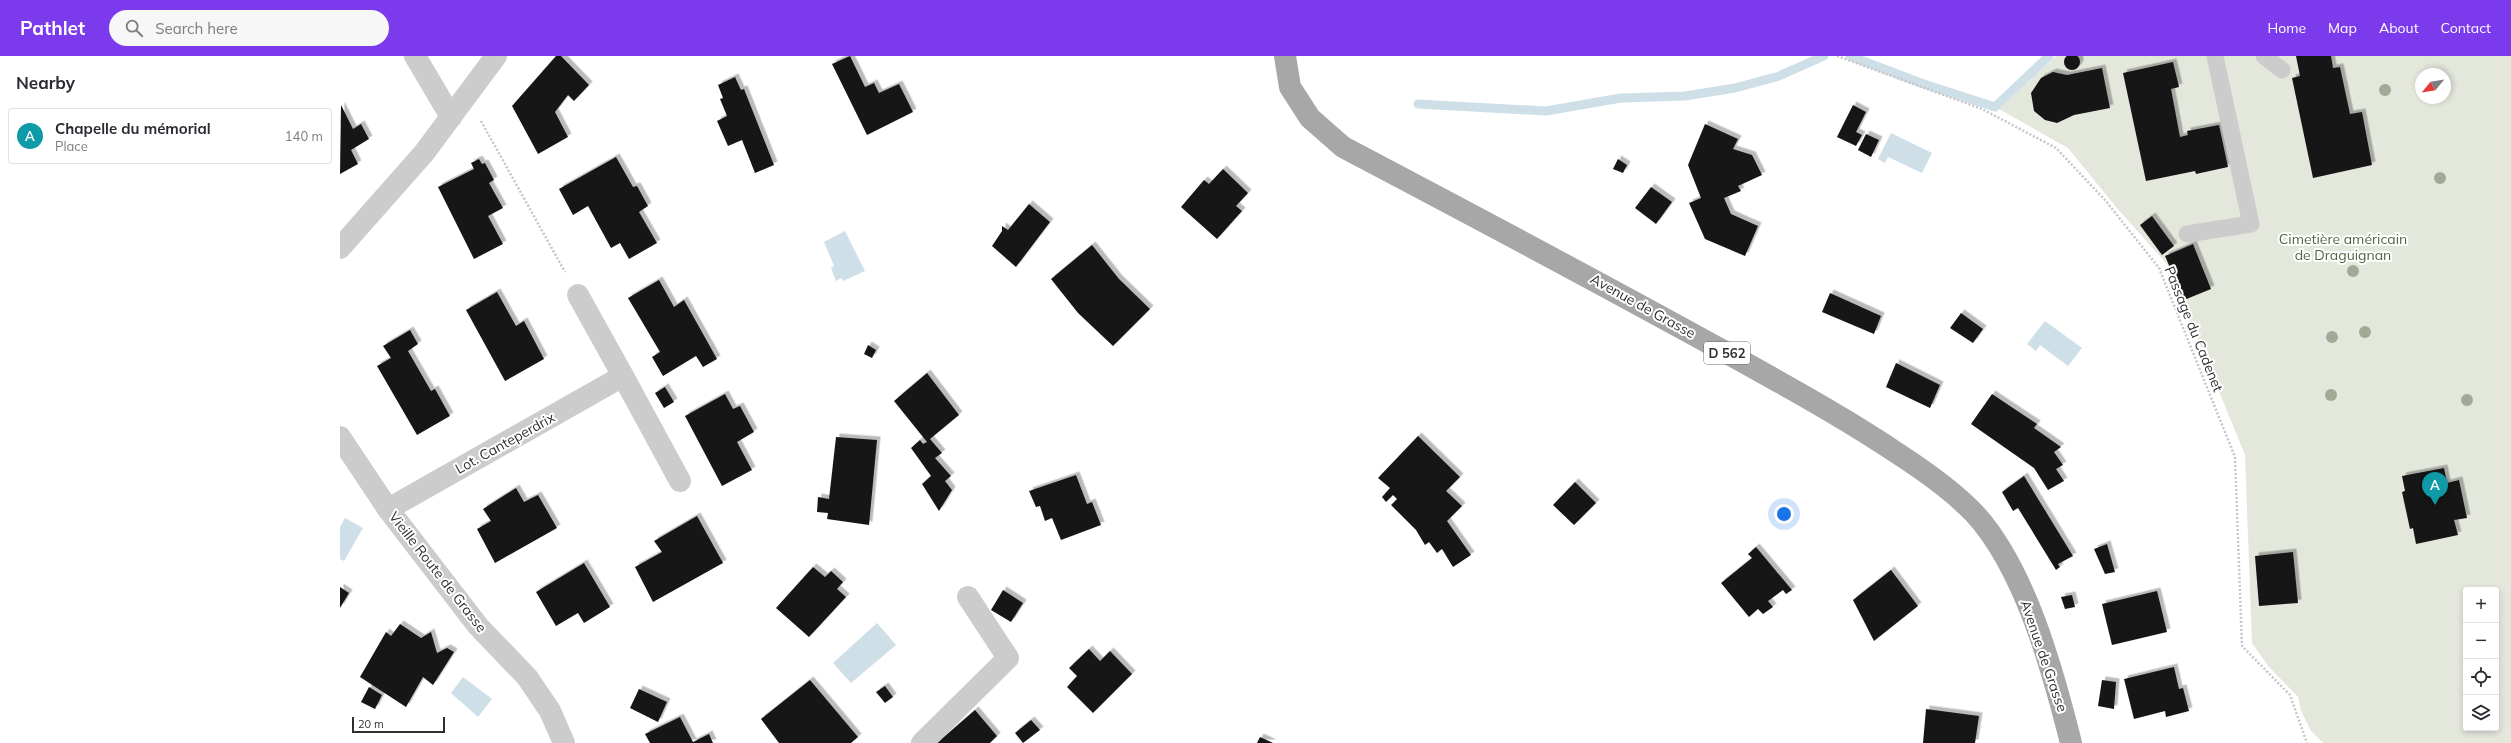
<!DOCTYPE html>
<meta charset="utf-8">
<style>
:root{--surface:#fff;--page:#f7f7f7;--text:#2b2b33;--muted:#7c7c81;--line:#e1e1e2;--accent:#7c3aed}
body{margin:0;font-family:Mulish,sans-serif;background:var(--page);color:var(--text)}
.controls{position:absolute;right:12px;bottom:12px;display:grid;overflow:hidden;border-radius:4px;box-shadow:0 2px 6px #0003}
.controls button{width:36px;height:36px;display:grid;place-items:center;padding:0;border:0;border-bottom:1px solid var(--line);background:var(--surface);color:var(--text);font:20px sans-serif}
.compass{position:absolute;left:2075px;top:12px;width:36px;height:36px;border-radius:50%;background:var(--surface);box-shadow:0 2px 6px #0003;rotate:240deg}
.scale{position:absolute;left:12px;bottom:10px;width:93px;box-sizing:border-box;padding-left:4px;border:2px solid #2f2f2f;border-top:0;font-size:11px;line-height:14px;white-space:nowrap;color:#2f2f2f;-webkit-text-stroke:3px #fff;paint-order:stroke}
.you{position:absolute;left:1444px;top:458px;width:14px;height:14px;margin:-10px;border:3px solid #fff;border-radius:50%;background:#1a73e8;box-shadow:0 0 0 6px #1a73e833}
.badge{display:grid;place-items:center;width:26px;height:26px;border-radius:50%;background:var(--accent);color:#fff;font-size:13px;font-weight:700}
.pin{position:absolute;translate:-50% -33px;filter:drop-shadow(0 1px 2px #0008)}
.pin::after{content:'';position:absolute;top:21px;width:14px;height:12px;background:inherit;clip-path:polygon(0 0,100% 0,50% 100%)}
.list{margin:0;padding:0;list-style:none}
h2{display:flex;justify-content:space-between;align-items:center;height:52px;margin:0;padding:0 16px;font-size:17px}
h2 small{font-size:13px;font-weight:400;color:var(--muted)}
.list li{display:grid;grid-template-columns:26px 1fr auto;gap:12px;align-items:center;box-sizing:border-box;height:56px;margin:0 8px 8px;padding:0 8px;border:1px solid var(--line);border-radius:4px}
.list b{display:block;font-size:15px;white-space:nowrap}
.list p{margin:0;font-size:13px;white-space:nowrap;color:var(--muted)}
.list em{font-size:13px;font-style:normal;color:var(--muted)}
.icon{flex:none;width:22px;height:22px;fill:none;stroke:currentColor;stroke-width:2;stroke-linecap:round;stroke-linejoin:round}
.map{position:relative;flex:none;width:2171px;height:687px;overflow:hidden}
header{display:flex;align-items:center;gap:24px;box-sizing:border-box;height:56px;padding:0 20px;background:var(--accent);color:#fff}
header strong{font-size:19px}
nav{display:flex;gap:22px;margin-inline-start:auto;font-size:14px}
.search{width:280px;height:36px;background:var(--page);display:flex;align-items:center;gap:10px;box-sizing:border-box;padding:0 14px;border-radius:22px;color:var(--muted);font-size:15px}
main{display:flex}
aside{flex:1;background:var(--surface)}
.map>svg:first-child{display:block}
</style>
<header>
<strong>Pathlet</strong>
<div class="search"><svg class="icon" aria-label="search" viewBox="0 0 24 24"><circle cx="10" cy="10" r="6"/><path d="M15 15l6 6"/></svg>Search here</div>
<nav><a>Home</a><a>Map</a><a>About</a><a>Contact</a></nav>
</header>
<main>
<aside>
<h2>Nearby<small></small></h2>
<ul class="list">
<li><span class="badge" style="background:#0f9aa8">A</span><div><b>Chapelle du mémorial</b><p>Place</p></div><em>140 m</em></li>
</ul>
</aside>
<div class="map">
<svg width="2171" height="687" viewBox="0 0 2171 687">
<defs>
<filter id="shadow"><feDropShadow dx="3.5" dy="-3.5" stdDeviation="0" flood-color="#0004"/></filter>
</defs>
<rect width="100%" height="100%" fill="#fff"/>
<!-- green -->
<path fill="#e3e7dc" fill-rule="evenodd" d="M1716 0H2171V687H1983L1971 675 1961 655 1958 641 1929 611 1912 587 1905 399 1827 208 1776 151 1728 92 1659 53ZM2081 18H2105V42H2081ZM2126 534H2156V672H2126Z"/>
<!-- water -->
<g fill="#cedfe8">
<path d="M1551 77 1592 97 1582 117 1548 101 1545 107 1538 103Z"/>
<path d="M505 175 525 215 503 225 501 222 496 225 491 212 494 210 484 186Z"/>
<path d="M1705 265 1742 292 1728 310 1700 289 1696 295 1687 288Z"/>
<path d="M5 462 23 472 4 505 0 503V471Z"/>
<path d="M537 567 556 589 511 627 493 607Z"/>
<path d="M123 621 152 643 138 661 111 637Z"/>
</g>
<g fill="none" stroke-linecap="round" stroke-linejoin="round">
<!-- stream -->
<g stroke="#cedfe8" stroke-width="9">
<path d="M1510 0 1581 27 1655 51 1709 0"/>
<path d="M1078 48 1206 55 1281 42 1345 40 1395 32 1439 20 1484 0"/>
</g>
</g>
<!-- building -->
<g fill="#161616" filter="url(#shadow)">
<circle cx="1732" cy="6" r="8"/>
<path d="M216 0H221L249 29 234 45 228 39 215 56 228 81 198 98 172 50Z"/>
<path d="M510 0 525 31 534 27 539 37 559 28 573 56 527 79 492 8Z"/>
<path d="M1956 0H1991L1993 12 2000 11 2010 58 2022 56 2032 109 1973 122 1952 22 1960 20Z"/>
<path d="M1833 6 1839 31 1831 33 1840 81 1848 79 1847 75 1879 69 1888 111 1856 118 1855 115 1806 125 1783 17Z"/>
<path d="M1762 12 1770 52 1734 59 1717 67 1705 64 1694 55 1691 37 1701 22 1713 16 1727 19Z"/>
<path d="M395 21 401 34 404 33 434 109 415 117 402 84 388 90 377 65 387 60 380 43 383 42 378 29Z"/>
<path d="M1 49 13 73 21 68 29 83 11 94 18 108 0 118Z"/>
<path d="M1513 49 1526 56 1516 76 1522 79 1516 90 1497 81Z"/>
<path d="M1365 68 1398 83 1393 93 1412 99 1422 119 1398 130 1401 135 1384 142 1391 158 1418 170 1405 200 1365 183 1349 147 1361 142 1348 109Z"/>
<path d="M1526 78 1539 84 1531 101 1518 94Z"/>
<path d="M276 101 293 131 297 130 308 150 299 156 317 187 289 203 280 187 271 192 248 150 233 159 219 133Z"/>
<path d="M139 103 142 108 145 107 154 124 149 127 163 152 148 160 163 188 134 203 98 131 134 113 131 107Z"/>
<path d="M1278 103 1287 109 1283 117 1273 113Z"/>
<path d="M883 113 908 137 896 150 902 155 877 183 841 151 864 124 869 128Z"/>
<path d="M1311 131 1332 146 1316 168 1295 152Z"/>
<path d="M689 148 710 166 676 211 652 190 662 175V170L668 174Z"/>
<path d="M1812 160 1834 190 1822 199 1800 169Z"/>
<path d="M1853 188 1871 233 1844 244 1825 200Z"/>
<path d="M752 189 779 223 810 253 773 290 738 257 711 223Z"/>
<path d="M319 224 334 251 344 244 377 303 363 311 356 300 323 320 312 301 320 296 288 242Z"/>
<path d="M157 236 176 270 184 265 204 303 165 325 126 254Z"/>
<path d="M1490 237 1541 260 1534 278 1482 256Z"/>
<path d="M1621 257 1643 273 1633 287 1610 272Z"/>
<path d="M70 274 78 288 68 295 91 335 95 333 110 360 77 379 37 310 51 302 43 290Z"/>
<path d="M528 289 536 294 532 302 524 298Z"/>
<path d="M1556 307 1600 329 1590 352 1546 331Z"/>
<path d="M587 317 619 359 590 383 602 397 595 402 611 420 605 425 612 434 599 455 582 428 591 420 571 392 580 384 583 388 587 386 554 345Z"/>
<path d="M325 331 334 346 324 352 315 337Z"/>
<path d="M385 338 393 353 400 350 414 376 397 386 412 414 382 430 345 360Z"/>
<path d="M1652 338 1697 368 1694 372 1721 391 1714 396 1723 409 1716 413 1724 425 1708 434 1694 412 1631 368Z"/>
<path d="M1078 380 1120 421 1106 435 1122 450 1107 465 1131 499 1113 511 1102 493 1097 497 1089 486 1085 489 1076 474 1051 449 1057 443 1053 439 1046 446 1042 441 1050 432 1038 422Z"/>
<path d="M496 381 537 384 529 469 487 463 488 457 477 456 478 441 489 443Z"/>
<path d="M2104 412 2107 427 2119 424 2127 462 2114 464 2118 479 2076 488 2073 472 2070 473 2062 436 2065 435 2062 420Z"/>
<path d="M736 419 747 448 752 446 761 469 721 484 712 462 705 465 700 450 696 451 689 435Z"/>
<path d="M1684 420 1733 500 1718 508 1720 511 1716 514 1678 452 1673 455 1662 436Z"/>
<path d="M1235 426 1256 447 1234 469 1213 449Z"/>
<path d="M176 432 184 446 198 439 217 472 155 507 137 473 151 465 143 453Z"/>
<path d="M357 460 383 507 313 546 295 511 322 496 314 485Z"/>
<path d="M1767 488 1775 516 1765 518 1754 493Z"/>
<path d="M1416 491 1452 534 1446 538 1443 534 1428 545 1433 551 1423 558 1418 553 1409 561 1381 527 1412 502 1408 498Z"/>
<path d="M1953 496 1958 547 1919 550 1915 500Z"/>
<path d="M244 507 270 551 244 567 238 557 216 570 196 536Z"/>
<path d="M473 511 485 521 491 515 503 526 497 533 506 541 469 581 436 552Z"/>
<path d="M1551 514 1578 550 1534 585 1513 544Z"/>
<path d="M0 531 9 537 0 552Z"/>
<path d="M663 534 683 547 671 566 651 554Z"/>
<path d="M1817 535 1827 576 1772 589 1762 548Z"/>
<path d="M1732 539 1735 551 1725 553 1721 541Z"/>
<path d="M60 568 81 582 91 576 97 597 107 592 114 596 93 629 83 621 66 651 20 621 46 576 51 580Z"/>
<path d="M749 593 760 605 770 595 792 618 753 657 727 631 737 620 729 612Z"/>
<path d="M1834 611 1839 633 1843 632 1849 655 1826 661 1825 655 1794 663 1784 623Z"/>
<path d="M470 624 518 681 511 687H439L421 663Z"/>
<path d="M1762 624 1776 626 1774 653 1758 650Z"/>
<path d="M545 630 553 641 545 647 536 636Z"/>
<path d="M29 631 42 639 35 653 21 646Z"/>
<path d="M299 633 327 646 318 666 290 652Z"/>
<path d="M1586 653 1639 660 1635 687H1583Z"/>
<path d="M635 654 657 680 650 687H597Z"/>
<path d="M340 661 353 686 369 678 373 687H310L305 678Z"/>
<path d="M691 664 700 674 683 687 675 677Z"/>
<path d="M920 681 933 687H917Z"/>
</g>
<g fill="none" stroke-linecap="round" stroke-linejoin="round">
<!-- path -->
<g stroke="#c6c6c6" stroke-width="2.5" stroke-dasharray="2 2" stroke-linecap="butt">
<path d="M1497 0 1642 53 1716 92 1765 144 1819 212 1895 401 1902 590 1950 639 1967 687"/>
<path d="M141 65 225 216"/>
</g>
<!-- service -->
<g stroke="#ccc" stroke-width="17">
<path d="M1924 0 1942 14"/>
<path d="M1847 178 1911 168 1875 0"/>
</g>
<!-- minor -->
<g stroke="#ccc" stroke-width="22">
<path d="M75 0 111 61"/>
<path d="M0 192 84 97 156 0"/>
<path d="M238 239 283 320"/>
<path d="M48 453 283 320 340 425"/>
<path d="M582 687 668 602 628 541"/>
</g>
<!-- tertiary -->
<path stroke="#ccc" stroke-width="22" d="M0 381 48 453 138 570 187 621 210 655 224 687"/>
<!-- primary -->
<path stroke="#a7a7a7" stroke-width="22" d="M945 0 950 31 970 62 1003 91C1138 162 1273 234 1407 308 1459 337 1511 366 1560 399 1586 416 1612 434 1634 457 1685 512 1713 615 1731 687"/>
</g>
<!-- trees -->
<g fill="#a1aa97">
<circle cx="2045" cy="34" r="6"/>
<circle cx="2100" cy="122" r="6"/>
<circle cx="2013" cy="215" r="6"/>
<circle cx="2025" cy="276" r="6"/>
<circle cx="1992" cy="281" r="6"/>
<circle cx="1991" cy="339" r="6"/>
<circle cx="2127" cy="344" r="6"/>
</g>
<g text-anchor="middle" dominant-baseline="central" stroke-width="4" stroke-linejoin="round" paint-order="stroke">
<!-- shield labels -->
<rect fill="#fff" stroke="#6d6d6d" stroke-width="1" x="1364" y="286" width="46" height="22" rx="3"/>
<g font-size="13" font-weight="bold" fill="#2f2f2f">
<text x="1387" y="297">D 562</text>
</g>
<!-- park labels -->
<g font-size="14" fill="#546542" stroke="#fff">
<text x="2003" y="183">Cimetière américain<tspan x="2003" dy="16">de Draguignan</tspan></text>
</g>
<!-- street labels -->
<g font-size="14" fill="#2f2f2f" stroke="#fff">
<text transform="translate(1303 250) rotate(29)">Avenue de Grasse</text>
<text transform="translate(1854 273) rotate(68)">Passage du Cadenet</text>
<text transform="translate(165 387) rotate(-29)">Lot. Canteperdrix</text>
<text transform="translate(98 516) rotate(52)">Vieille Route de Grasse</text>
<text transform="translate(1704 600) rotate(71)">Avenue de Grasse</text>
</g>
</g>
</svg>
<div class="controls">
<button>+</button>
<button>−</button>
<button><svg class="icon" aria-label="locate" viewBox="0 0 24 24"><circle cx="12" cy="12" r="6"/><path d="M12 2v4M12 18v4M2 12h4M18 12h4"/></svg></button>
<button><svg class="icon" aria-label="layers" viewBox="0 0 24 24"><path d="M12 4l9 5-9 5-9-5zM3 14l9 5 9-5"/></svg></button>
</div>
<svg class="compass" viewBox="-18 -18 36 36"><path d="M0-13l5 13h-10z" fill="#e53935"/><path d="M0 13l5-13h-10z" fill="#7c7c81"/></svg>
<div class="scale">20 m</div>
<div class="you"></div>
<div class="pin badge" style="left:2095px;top:449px;background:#0f9aa8">A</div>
</div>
</main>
